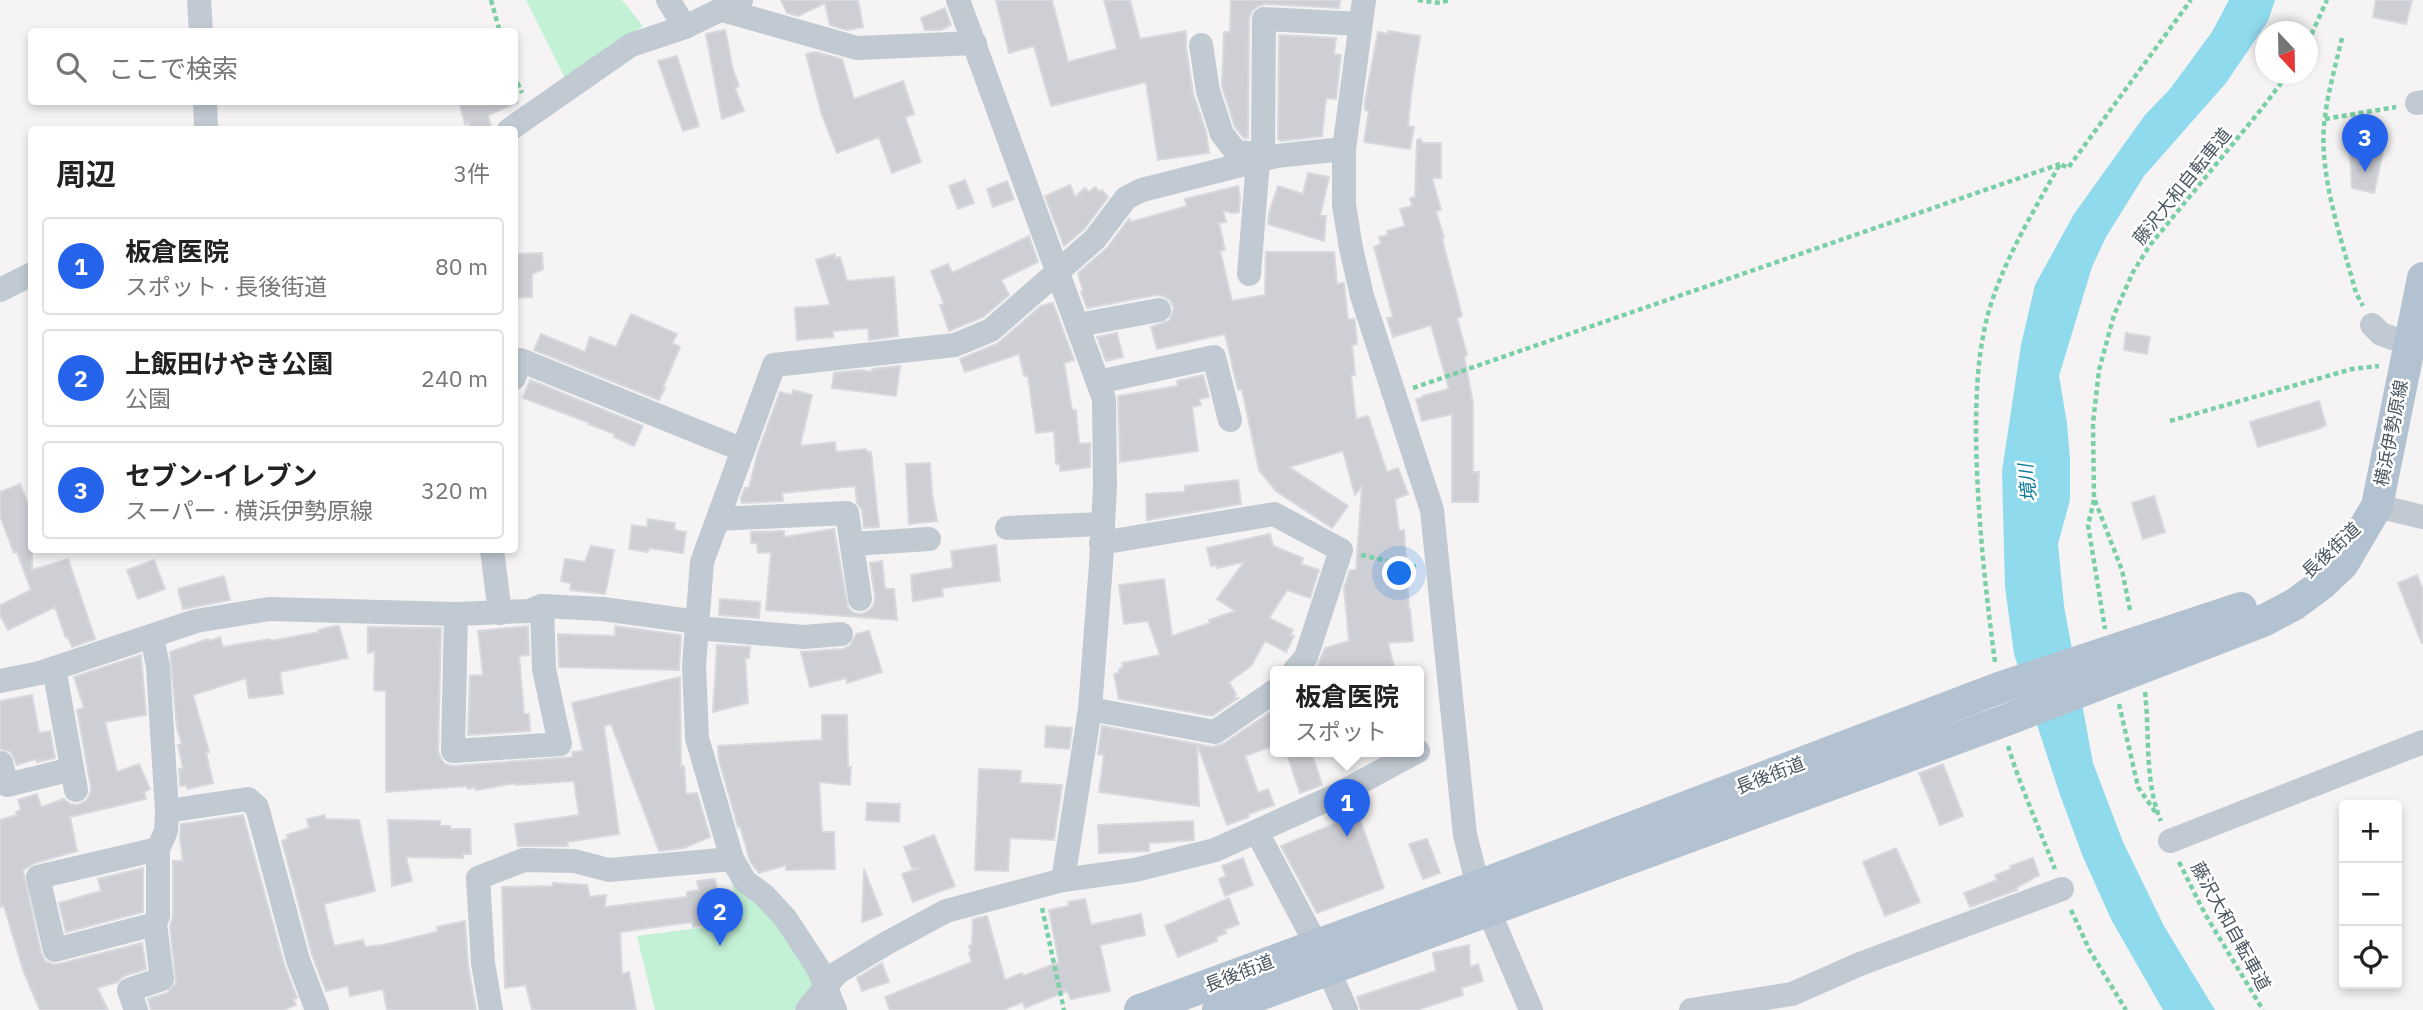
<!DOCTYPE html>
<html lang="ja">
<meta charset="utf-8">
<style>
:root{--surface:#fff;--page:#f2f2f2;--text:#222;--muted:#767676;--line:#e0e0e0;--accent:#2563eb}
body{margin:0;font-family:"IBM Plex Sans","Noto Sans JP",sans-serif;background:var(--page);color:var(--text)}
.controls{position:absolute;right:21px;bottom:21px;display:grid;overflow:hidden;border-radius:7px;box-shadow:0 4px 10px #0003}
.controls button{width:63px;height:63px;display:grid;place-items:center;padding:0;border:0;border-bottom:2px solid var(--line);background:var(--surface);color:var(--text);font:35px sans-serif}
.compass{position:absolute;left:2255px;top:21px;width:63px;height:63px;border-radius:50%;background:var(--surface);box-shadow:0 4px 10px #0003;rotate:158deg}
.you{position:absolute;left:1400px;top:574px;width:24px;height:24px;margin:-18px;border:5px solid #fff;border-radius:50%;background:#1a73e8;box-shadow:0 0 0 10px #1a73e833}
.badge{display:grid;place-items:center;width:46px;height:46px;border-radius:50%;background:var(--accent);color:#fff;font-size:23px;font-weight:700}
.pin{position:absolute;translate:-50% -58px;filter:drop-shadow(0 2px 4px #0008)}
.pin::after{content:'';position:absolute;top:37px;width:24px;height:21px;background:inherit;clip-path:polygon(0 0,100% 0,50% 100%)}
.popup{position:absolute;left:1270px;top:666px;width:154px;height:91px;box-sizing:border-box;display:grid;place-content:center;border-radius:7px;background:var(--surface);filter:drop-shadow(0 2px 5px #0005);font-size:23px;white-space:nowrap;color:var(--muted)}
.popup b{font-size:26px;color:var(--text)}
.popup::after{content:'';position:absolute;left:50%;top:100%;margin-left:-14px;border:14px solid transparent;border-top-color:var(--surface)}
.list{margin:0;padding:0;list-style:none}
h2{display:flex;justify-content:space-between;align-items:center;height:91px;margin:0;padding:0 28px;font-size:30px}
h2 small{font-size:23px;font-weight:400;color:var(--muted)}
.list li{display:grid;grid-template-columns:46px 1fr auto;gap:21px;align-items:center;box-sizing:border-box;height:98px;margin:0 14px 14px;padding:0 14px;border:2px solid var(--line);border-radius:7px}
.list b{display:block;font-size:26px;white-space:nowrap}
.list p{margin:0;font-size:23px;white-space:nowrap;color:var(--muted)}
.list em{font-size:23px;font-style:normal;color:var(--muted)}
.icon{flex:none;width:38px;height:38px;fill:none;stroke:currentColor;stroke-width:2;stroke-linecap:round;stroke-linejoin:round}
.map{position:relative;flex:none;width:2423px;height:1010px;overflow:hidden}
.search{position:absolute;background:var(--surface);box-shadow:0 4px 10px #0003;left:28px;top:28px;width:490px;height:77px;display:flex;align-items:center;gap:18px;box-sizing:border-box;padding:0 24px;border-radius:7px;color:var(--muted);font-size:26px}
.panel{position:absolute;background:var(--surface);box-shadow:0 4px 10px #0003;left:28px;top:126px;width:490px;height:427px;border-radius:7px}
.map>svg:first-child{display:block}
</style>
<div class="map">
<svg width="2423" height="1010" viewBox="0 0 2423 1010">
<rect width="100%" height="100%" fill="#f5f3f3"/>
<!-- green -->
<g fill="#c3f1d5">
<path d="M526 0H622L643 26 593 61 565 78Z"/>
<path d="M728 868 775 914 820 981 794 1010H655L637 936 737 923 735 896Z"/>
</g>
<!-- water -->
<path fill="#90daee" d="M2229 0H2275L2268 21 2226 83 2144 176 2106 237 2092 267 2059 376 2067 423 2070 459V500L2058 544 2064 606 2093 763 2123 842 2164 926 2215 1010H2163L2112 921 2083 857 2059 792 2014 654 2005 587 2002 471 2021 345 2035 285 2074 214 2145 115 2170 89 2212 32Z"/>
<!-- building -->
<g fill="#cdcfd5" stroke="#d7d9de" stroke-width="2">
<path d="M781 0H858L863 27 847 30 830 25 825 3 798 16 787 13Z"/>
<path d="M996 0H1052L1068 62 1117 49 1104 0H1130L1140 39 1186 31V47L1193 93 1206 132 1209 153 1158 160 1146 82 1051 106 1034 46 1009 53Z"/>
<path d="M1231 0H1340L1339 8 1265 4 1258 6 1252 11 1249 19 1248 138H1244L1235 127 1222 86 1224 32H1230Z"/>
<path d="M2376 0H2412L2406 24 2373 17Z"/>
<path d="M945 8 951 25 941 30H925L921 18Z"/>
<path d="M725 30 733 70 739 86 735 88 744 111 722 119 706 34Z"/>
<path d="M1388 31 1420 36 1412 87 1408 126 1414 127 1410 149 1364 142 1369 111 1365 110V101L1378 32 1388 34Z"/>
<path d="M1279 35 1336 38 1334 54 1341 55 1336 99 1326 98 1322 136 1281 141 1278 139Z"/>
<path d="M815 52 842 59 854 99 903 81 914 114 905 117 921 162 892 173 879 137 837 153 822 115 806 54Z"/>
<path d="M677 56 699 126 683 131 658 61Z"/>
<path d="M459 102H519L488 115 491 127 470 130 469 122 465 124Z"/>
<path d="M2357 124 2385 130 2382 141 2385 142 2374 193 2352 188 2350 155Z"/>
<path d="M1421 139 1422 143H1441V178H1432L1441 210 1436 211 1444 238 1442 239 1462 316 1457 318 1467 355 1464 356 1473 403V472H1479L1478 502H1452V414L1422 421 1416 399 1422 398V396L1449 389 1431 325 1393 337 1387 318 1393 317 1374 247 1381 244 1379 237 1388 235 1387 231 1405 226 1400 209 1412 206 1410 198 1415 197 1417 140Z"/>
<path d="M1308 173 1329 177 1320 216H1326L1324 241 1268 224 1269 213 1278 186 1303 194Z"/>
<path d="M965 180 974 203 958 209 949 186Z"/>
<path d="M1007 181 1014 199 993 207 987 189Z"/>
<path d="M1070 185 1075 197 1085 188 1089 192 1095 187 1100 192 1102 190 1108 197 1084 229 1064 246 1045 196Z"/>
<path d="M1238 186 1240 197 1239 212 1232 213 1223 211 1226 222 1219 223 1225 250 1220 251 1232 301 1265 295 1266 252H1334L1337 284 1344 283 1348 320 1354 319 1355 323 1357 344 1352 345 1355 375H1351L1356 419 1368 416 1387 472 1398 468 1408 494 1395 499 1399 531 1404 530 1409 609H1410L1413 641 1388 643 1395 671H1323L1317 667 1325 648 1349 641 1344 588 1350 570H1356L1362 486 1355 495 1343 451 1289 467 1348 506 1332 528 1276 491 1259 470 1242 389 1238 390 1225 334 1157 349 1151 327 1169 321 1174 308 1170 300 1163 296 1156 295 1087 308 1081 292 1083 291 1078 273 1107 248 1129 219 1131 222 1187 206 1185 199Z"/>
<path d="M1029 236 1038 262 1001 280 1009 295 983 317 949 331 940 305 944 304 931 271 948 264 952 273Z"/>
<path d="M542 253 543 269 532 274V297L514 298V254Z"/>
<path d="M835 254V258L840 257 847 281 894 277 898 336 869 340 868 328 833 331V337L797 340 795 308 830 305 816 260Z"/>
<path d="M1053 303 1074 360 1064 363 1072 410H1076L1079 444 1090 443V467L1060 471V464H1056L1054 431 1036 433 1028 376H1024L1019 354 965 372 960 359 997 344 1041 306Z"/>
<path d="M631 314 677 334 672 343 680 347 663 387 665 388 659 400 534 350 541 334 585 352 590 337 616 347Z"/>
<path d="M1117 333 1123 357 1106 361 1097 337Z"/>
<path d="M2126 333 2150 337 2147 354 2124 350Z"/>
<path d="M900 366 896 396 832 388 834 373 861 370 872 372V369Z"/>
<path d="M1203 375 1209 397 1199 399 1201 405 1192 407 1198 451 1120 462 1118 396 1178 386 1177 381Z"/>
<path d="M530 380 643 426 634 446 614 437 615 434 589 424 590 423 523 398Z"/>
<path d="M793 390 812 395 800 446 835 442 836 452 866 449 867 452H871L879 527 864 528 862 510 857 503 855 486 782 493 783 501 742 503 741 498 745 488H749L758 452 780 392 792 395Z"/>
<path d="M2319 401 2326 425 2320 427 2321 428 2258 447 2250 422Z"/>
<path d="M930 463 932 494 937 521 909 524 906 464Z"/>
<path d="M1238 480 1241 504 1147 520 1146 494 1185 492V486Z"/>
<path d="M20 484 32 514V570L68 559 95 639 72 647 68 637 66 638 55 607 8 630 0 615V605L31 590 17 552 14 553 0 516V492Z"/>
<path d="M2154 496 2165 532 2143 539 2132 503Z"/>
<path d="M648 519 675 523 674 530 686 532 683 553 649 548 648 552 629 549 632 525 647 527Z"/>
<path d="M834 529 848 608 854 613 862 614 869 611 874 605 875 597 870 563 882 561 885 589H894L897 620 766 610 771 552 758 553 757 543H751V532L784 531V537Z"/>
<path d="M1270 534 1273 546 1303 558 1301 564 1319 570 1310 598 1287 590 1269 618 1293 630 1290 635 1294 636 1286 652 1265 641 1251 666 1229 682 1236 694 1234 698H1238L1212 716 1119 699 1114 674 1119 673V669L1123 668 1122 663 1160 655 1148 621 1124 624 1119 585 1164 579 1172 636 1210 623 1209 620 1235 611 1217 599 1244 562 1217 568 1216 565 1211 566 1207 548Z"/>
<path d="M996 545 1000 581 942 588 943 596 913 601 911 575 953 568 951 551Z"/>
<path d="M591 546 614 550 605 594 570 590 571 583 561 581 565 559 585 562Z"/>
<path d="M154 560 165 589 138 599 127 570Z"/>
<path d="M2417 575 2423 590 2422 644 2398 583Z"/>
<path d="M224 576 230 600 183 609 178 589Z"/>
<path d="M720 599 760 602 759 618 719 615Z"/>
<path d="M335 626H339L348 658 280 672 283 694 249 698 246 678 193 695 209 752 206 753 213 783 187 789 186 785 180 786 179 769 183 768 178 745 182 744 177 728 170 652 208 639 209 641 220 637 223 647 270 639 271 641 319 632 318 630Z"/>
<path d="M528 626 529 655 519 656 524 714H529L530 731 468 735 470 676 483 675 478 631Z"/>
<path d="M615 626 681 635 679 670 559 667 558 634 615 636Z"/>
<path d="M368 627 441 628 438 751 441 759 445 764 453 766 573 757 572 752 583 751 572 703 680 677 681 766H684L686 794 697 793 710 837 684 848 659 851 611 724 604 726 619 834 567 842 568 846H518L515 824 579 815 574 781 516 785V783L476 790V787L468 789 467 786 386 792V691L374 690 375 651 368 653Z"/>
<path d="M869 631 882 672 847 683 846 678 810 687 801 652 843 649 850 646 856 634Z"/>
<path d="M717 645 750 647 749 658H745L748 703 713 712Z"/>
<path d="M141 655 146 715 105 722 117 772 139 764 150 789 144 792 146 799 70 817 77 851 35 863 23 870 41 953 45 961 52 964H59L142 943 146 969 124 976 117 982 97 988 108 1010H40L24 973 4 906 0 907V820L17 815 16 812 21 810 18 800 37 794 41 807 64 799 70 804 78 805 86 801 90 794 91 787 77 710 84 708 74 677Z"/>
<path d="M32 695 39 733 50 731 55 758 37 762 36 759 17 765 11 752 0 749V701Z"/>
<path d="M1275 709V745L1245 756 1258 793 1268 789 1274 805 1248 814 1249 817 1227 825 1197 744 1212 747 1223 744Z"/>
<path d="M822 715H847L848 767H851L850 785 819 782 822 832H834L835 869 786 870V865L759 873 750 861 740 826 738 827 719 760 718 746 822 740Z"/>
<path d="M1046 726 1072 728 1069 749 1045 747Z"/>
<path d="M1102 726 1197 744 1199 806 1099 792 1104 755 1098 754Z"/>
<path d="M1286 751H1311L1322 785 1300 793Z"/>
<path d="M1943 764 1963 816 1940 825 1919 773Z"/>
<path d="M979 769 1021 771 1020 783 1062 785 1054 840 1010 838 1008 871 975 870Z"/>
<path d="M867 803 900 804 899 822 866 820Z"/>
<path d="M1358 814 1384 888 1317 913 1281 846Z"/>
<path d="M243 815 284 964 297 998 293 999 296 1005 283 1010H151L148 999 167 993 176 983 170 926 173 916V861H183L180 837 181 824Z"/>
<path d="M325 815V819L359 820 375 891 324 904 334 946 363 940 365 947 383 945 428 934 438 931 437 927 465 921 468 965 476 1010H387L383 989 350 996 348 986 326 991 312 955 282 841 288 839 287 835 309 828 307 819Z"/>
<path d="M388 820 440 821V826H450V829H470L471 854H463V858L406 857 412 881 392 886Z"/>
<path d="M1193 821 1194 840 1149 843V851L1099 853 1098 825Z"/>
<path d="M934 835 955 886 913 902 902 874 919 868H912L904 847Z"/>
<path d="M1427 839 1440 873 1423 879 1409 844Z"/>
<path d="M1896 848 1920 902 1885 916 1863 862Z"/>
<path d="M1243 858 1253 885 1225 896 1219 879 1226 876 1222 866Z"/>
<path d="M2033 858 2039 875 2016 888 2017 890 1970 907 1964 893 1997 880 1995 875 2011 869 2010 866Z"/>
<path d="M143 868V912L66 932 59 903 101 891 98 879Z"/>
<path d="M864 869 882 915 862 922Z"/>
<path d="M715 879 723 923 693 927 692 922 620 932 622 974 629 972 636 1010H532L526 985 505 988 502 887 553 886V883L587 885 590 897 606 895 605 907 687 897V892L699 890 697 881Z"/>
<path d="M1229 898 1239 924 1224 930 1226 933 1216 937 1217 941 1178 957 1165 926Z"/>
<path d="M1085 899 1091 925 1141 914 1145 935 1100 945 1110 991 1071 999 1067 991 1025 1008 1023 1002 1003 1010H890L885 997 972 962 969 953 971 952 969 946 972 945 973 919 987 916 1005 980 1022 973 1023 976 1059 962 1049 910 1069 906 1068 902Z"/>
<path d="M1469 945 1470 967 1478 964 1483 981 1461 988 1463 995 1417 1010H1361L1357 997 1436 971 1433 953Z"/>
<path d="M882 963 889 982 862 991 857 978Z"/>
</g>
<g fill="none" stroke-linecap="round" stroke-linejoin="round">
<!-- path -->
<g stroke="#7ad0a6" stroke-width="4.5" stroke-dasharray="5 3.5" stroke-linecap="butt">
<path d="M491 0 500 32"/>
<path d="M1418 0 1440 3 1449 0"/>
<path d="M2342 38C2336 64 2328 91 2325 117 2317 172 2342 240 2356 293L2363 306"/>
<path d="M2308 42 2327 0"/>
<path d="M514 75 522 93"/>
<path d="M2325 119 2396 107"/>
<path d="M1413 388 2060 164"/>
<path d="M2170 421 2352 369 2379 366"/>
<path d="M2094 500 2088 525 2105 629"/>
<path d="M1361 555 1417 567"/>
<path d="M2130 610 2122 570 2094 498 2093 423 2099 370 2114 315 2133 272 2150 245 2263 107 2288 74"/>
<path d="M1995 662C1985 587 1977 511 1976 434 1976 389 1978 341 1993 298 2009 251 2036 207 2060 164L2068 168 2191 0"/>
<path d="M2145 692C2150 734 2144 782 2161 821"/>
<path d="M2119 704 2138 787 2156 813"/>
<path d="M2008 746C2021 788 2039 828 2055 869"/>
<path d="M2179 862 2205 914 2263 1010"/>
<path d="M1042 908 1064 1010"/>
<path d="M2071 910 2090 951 2126 1010"/>
</g>
<!-- minor -->
<g stroke="#c1cad2" stroke-width="24">
<path d="M199 0 201 32"/>
<path d="M668 0 685 27"/>
<path d="M958 0 1104 399 1105 486 1101 564 1090 709 1063 880"/>
<path d="M1364 0 1344 149V205L1351 248 1362 296 1432 510 1465 835 1478 886 1531 1010"/>
<path d="M722 10 857 48 975 43"/>
<path d="M1201 45 1208 91 1222 134 1236 152 1265 154"/>
<path d="M205 102 206 130"/>
<path d="M2417 103 2423 102"/>
<path d="M509 130 631 45 685 27 741 0"/>
<path d="M1263 153 1264 19 1360 24"/>
<path d="M1249 274 1258 161"/>
<path d="M0 290 32 274"/>
<path d="M1078 325 1159 310"/>
<path d="M2372 325 2381 334 2409 344"/>
<path d="M514 378 520 360 743 450"/>
<path d="M1098 382 1214 357 1230 420"/>
<path d="M2377 506 2423 517"/>
<path d="M718 519 847 513 860 599"/>
<path d="M1007 528 1102 524"/>
<path d="M1101 543 1274 514 1341 550 1306 657 1294 671"/>
<path d="M852 544 929 539"/>
<path d="M492 550 500 613"/>
<path d="M456 614 453 751 560 744 544 669 542 606"/>
<path d="M697 628 804 637 841 634"/>
<path d="M54 668 76 790"/>
<path d="M0 681 40 673 196 621 269 609 456 614 529 611 542 606 603 609 698 622"/>
<path d="M1090 709 1215 732 1275 691"/>
<path d="M1 763 7 785 72 769"/>
<path d="M167 811 248 799 257 807 298 960 317 1010"/>
<path d="M1257 832 1316 944"/>
<path d="M2170 841 2423 742"/>
<path d="M155 924 55 950 38 877 158 849"/>
<path d="M1328 969 1346 1010"/>
<path d="M136 1010 129 990 162 979 155 924 158 916V849L166 831 167 811 158 667 152 636"/>
<path d="M491 1010 483 963 478 878 524 860 574 861 609 870 732 859"/>
<path d="M807 1010 837 973 885 944 946 911 1063 880 1135 870 1215 850 1335 796 1418 751"/>
<path d="M835 1010 818 968 786 919 765 896 745 881 732 859 697 738 694 665 702 562 774 365 955 345 991 330 1095 239 1126 198 1142 190 1276 156 1344 149"/>
<path d="M1691 1010 1792 994 1860 964 2062 889"/>
</g>
<!-- major -->
<g stroke="#b3c2d1" stroke-width="32">
<path d="M1140 1010 1478 886 1999 688 2241 608"/>
<path d="M1218 1010 2001 722 2263 621 2295 604 2322 584 2343 564 2377 506 2423 278"/>
</g>
</g>
<g text-anchor="middle" dominant-baseline="central" stroke-width="5" stroke-linejoin="round" paint-order="stroke">
<!-- street labels -->
<g font-size="18" fill="#4a5661" stroke="#fff">
<text transform="translate(2182 186) rotate(-51)">藤沢大和自転車道</text>
<text transform="translate(2391 433) rotate(-79)">横浜伊勢原線</text>
<text transform="translate(2331 550) rotate(-43)">長後街道</text>
<text transform="translate(1770 775) rotate(-21)">長後街道</text>
<text transform="translate(2231 926) rotate(61)">藤沢大和自転車道</text>
<text transform="translate(1239 973) rotate(-21)">長後街道</text>
</g>
<!-- water labels -->
<g font-size="19" font-style="italic" fill="#0c7c9b" stroke="#fff">
<text transform="translate(2027 483) rotate(-96)">境川</text>
</g>
</g>
</svg>
<div class="controls">
<button>+</button>
<button>−</button>
<button><svg class="icon" aria-label="locate" viewBox="0 0 24 24"><circle cx="12" cy="12" r="6"/><path d="M12 2v4M12 18v4M2 12h4M18 12h4"/></svg></button>
</div>
<svg class="compass" viewBox="-18 -18 36 36"><path d="M0-13l5 13h-10z" fill="#e53935"/><path d="M0 13l5-13h-10z" fill="#767676"/></svg>
<div class="you"></div>
<div class="pin badge" style="left:1347px;top:837px">1</div>
<div class="popup"><b>板倉医院</b>スポット</div>
<div class="pin badge" style="left:720px;top:946px">2</div>
<div class="pin badge" style="left:2365px;top:172px">3</div>
<div class="search"><svg class="icon" aria-label="search" viewBox="0 0 24 24"><circle cx="10" cy="10" r="6"/><path d="M15 15l6 6"/></svg>ここで検索</div>
<section class="panel">
<h2>周辺<small>3件</small></h2>
<ul class="list">
<li><span class="badge">1</span><div><b>板倉医院</b><p>スポット · 長後街道</p></div><em>80 m</em></li>
<li><span class="badge">2</span><div><b>上飯田けやき公園</b><p>公園</p></div><em>240 m</em></li>
<li><span class="badge">3</span><div><b>セブン-イレブン</b><p>スーパー · 横浜伊勢原線</p></div><em>320 m</em></li>
</ul>
</section>
</div>
